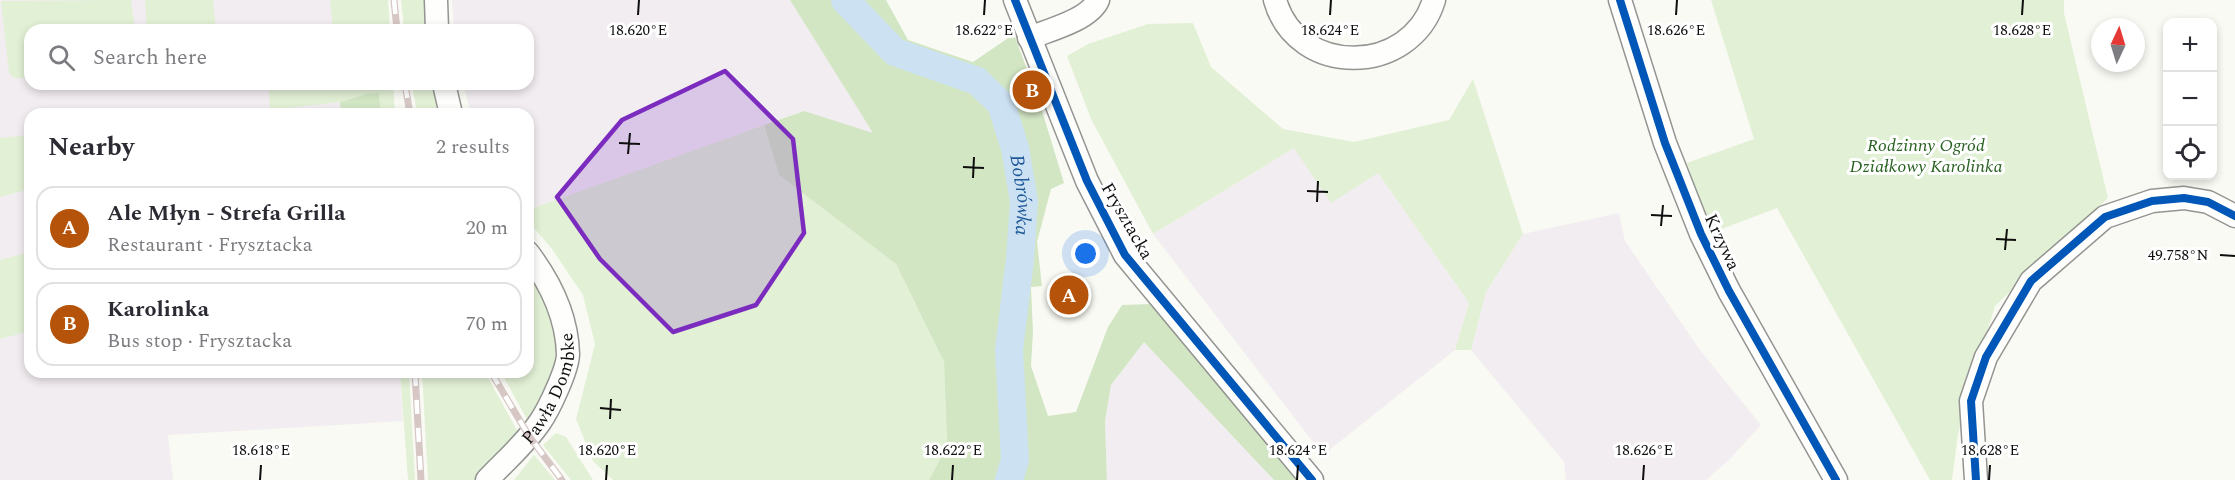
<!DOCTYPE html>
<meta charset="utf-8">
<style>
:root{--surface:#fff;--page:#f7f7f7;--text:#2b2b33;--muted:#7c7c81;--line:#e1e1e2;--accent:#b45309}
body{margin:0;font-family:Spectral,serif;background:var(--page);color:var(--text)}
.controls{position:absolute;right:18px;top:18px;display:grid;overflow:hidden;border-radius:12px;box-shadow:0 3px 9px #0003}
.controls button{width:54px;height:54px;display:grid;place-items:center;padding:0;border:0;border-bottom:2px solid var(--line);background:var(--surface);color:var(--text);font:30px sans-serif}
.compass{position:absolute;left:2091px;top:18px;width:54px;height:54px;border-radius:50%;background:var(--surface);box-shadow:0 3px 9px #0003;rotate:4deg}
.you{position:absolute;left:1086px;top:254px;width:21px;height:21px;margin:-15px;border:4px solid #fff;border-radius:50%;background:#1a73e8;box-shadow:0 0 0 9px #1a73e833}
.badge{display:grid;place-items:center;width:39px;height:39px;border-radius:50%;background:var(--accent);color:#fff;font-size:20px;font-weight:700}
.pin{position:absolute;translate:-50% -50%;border:3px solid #fff;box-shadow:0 2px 6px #0006}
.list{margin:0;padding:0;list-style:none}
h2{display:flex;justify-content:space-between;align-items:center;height:78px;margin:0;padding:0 24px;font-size:26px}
h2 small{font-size:20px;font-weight:400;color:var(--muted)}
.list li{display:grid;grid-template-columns:39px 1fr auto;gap:18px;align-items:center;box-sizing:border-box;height:84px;margin:0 12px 12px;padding:0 12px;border:2px solid var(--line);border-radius:18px}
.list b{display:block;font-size:22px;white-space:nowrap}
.list p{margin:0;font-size:20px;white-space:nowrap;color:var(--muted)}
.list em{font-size:20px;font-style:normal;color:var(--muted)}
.icon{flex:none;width:33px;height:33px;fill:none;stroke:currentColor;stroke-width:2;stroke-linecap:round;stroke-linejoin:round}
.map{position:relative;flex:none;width:2235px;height:480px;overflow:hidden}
.search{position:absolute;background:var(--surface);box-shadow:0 3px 9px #0003;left:24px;top:24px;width:510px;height:66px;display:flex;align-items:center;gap:15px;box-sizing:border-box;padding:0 21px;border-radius:18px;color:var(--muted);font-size:22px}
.panel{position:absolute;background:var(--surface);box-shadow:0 3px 9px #0003;left:24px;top:108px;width:510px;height:270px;border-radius:18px}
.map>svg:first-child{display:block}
</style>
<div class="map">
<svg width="2235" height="480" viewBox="0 0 2235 480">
<rect width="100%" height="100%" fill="#fafaf4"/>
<!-- industrial -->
<g fill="#f2edf0">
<path d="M0 0H356L359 30H30V84H365L341 102V114H30V372H400L403 421 168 435 173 480H0Z"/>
<path d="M452 0H790L874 134 803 111 528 210V114H471L463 84H528V30H454Z"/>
<path d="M1294 148 1378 173 1469 303 1455 350 1323 455 1153 234Z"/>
<path d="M1619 213 1625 241 1700 350 1761 425 1728 461 1706 480H1566L1564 462 1471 350 1486 292 1523 234Z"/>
<path d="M1144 342 1274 480H1107L1105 421 1111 385Z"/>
</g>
<!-- green -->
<g fill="#e2f0d5">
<path d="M131 0 135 30H30V78H14L9 73 1 1Z"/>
<path d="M145 0H213L216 30H147Z"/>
<path d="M330 0H388L390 30H333Z"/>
<path d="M401 0H425L427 30H404Z"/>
<path d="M1711 0H2064V13L2108 198 1995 306 1970 386 1958 434 1952 480H1930L1777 208 1711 233 1687 163 1754 139Z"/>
<path d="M1193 23 1211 67 1283 129 1354 142 1449 120 1473 79 1523 234 1486 292 1471 350H1455L1469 303 1378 173 1331 203 1294 148 1153 234 1091 119 1067 56 1088 44 1148 24Z"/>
<path d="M269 84H393L395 114H381L379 94H366L340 102 270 110Z"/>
<path d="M412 84H432L443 114H417Z"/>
<path d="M764 125 779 175 896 264 944 362 947 446 929 480H613L593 461 576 419 595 344 583 295 552 249 528 221V210Z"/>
<path d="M30 135V189L0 197V138Z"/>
<path d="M30 252V331L0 339V260Z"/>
<path d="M528 273 544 296 553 318 556 348 552 386 529 423 501 372H528Z"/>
<path d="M400 372H409L415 480H408Z"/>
<path d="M422 372H485L518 432 475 480H428Z"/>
<path d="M556 433 566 437 593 480H571L543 445Z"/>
<path d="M534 455 555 480H514Z"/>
</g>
<!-- forest -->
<g fill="#d2e6c4">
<path d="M790 0H837L851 19 896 66 960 85 994 109 1010 162 1015 208 1002 318 1006 463 1000 480H929L947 446 944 362 896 264 779 175 764 125 804 111 873 133Z"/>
<path d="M854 0H886L908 40 973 62 1014 34 1040 104 1064 183 1051 189 1037 242 1042 286 1031 287 1033 332 1031 366 1048 416 1076 412 1108 327 1122 305 1151 304 1303 480H1274L1144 342 1111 385 1105 421 1107 480H1018L1022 464 1025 420 1019 350 1037 201 1026 156 1002 101 977 74 894 40Z"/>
<path d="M379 93 381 114H341L340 102 366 94Z"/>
</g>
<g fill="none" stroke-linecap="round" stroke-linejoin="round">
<!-- river -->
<path stroke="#cce2f3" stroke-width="28" id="s1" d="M845 0 895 52 977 81 1001 104 1015 148 1024 201 1020 259 1009 350 1015 460 1009 480"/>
<!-- minor casing -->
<g stroke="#949492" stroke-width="25">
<g id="minor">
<path d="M436 0 437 30"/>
<path d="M1015 0 1087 181 1125 255 1312 480"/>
<path d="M1275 0C1297 78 1411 76 1434 0"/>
<path d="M1620 0 1665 143 1701 234 1729 291 1836 480"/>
<path d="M1029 38C1049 30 1089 20 1098 0"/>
<path d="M444 84 451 114"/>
<path id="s2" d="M487 480C505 461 526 443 540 422 549 409 568 369 568 354 567 316 550 282 528 253"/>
<path d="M1976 480 1971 401 1986 357 2031 281 2105 217 2152 201 2184 198 2208 202 2235 216"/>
</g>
</g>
<!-- minor -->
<use href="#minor" stroke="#fefefd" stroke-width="22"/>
<!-- rail casing -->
<g stroke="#d6c7c5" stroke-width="7">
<g id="rail">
<path d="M394 0 397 30"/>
<path d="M405 84 410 114"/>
<path d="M415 372 421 480"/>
<path d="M491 372 529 436 562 480"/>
</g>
</g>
<!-- rail -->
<use href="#rail" stroke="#fff" stroke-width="4.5" stroke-dasharray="14" stroke-linecap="butt"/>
<!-- cycleway casing -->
<g stroke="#fff" stroke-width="11">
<g id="cycleway">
<path d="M1015 0 1087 181 1125 255 1312 480"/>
<path d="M1620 0 1665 143 1701 234 1729 291 1836 480"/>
<path d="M1976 480 1971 401 1986 357 2031 281 2105 217 2152 201 2184 198 2208 202 2235 216"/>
</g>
</g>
<!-- cycleway -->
<use href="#cycleway" stroke="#0057b8" stroke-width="8"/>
</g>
<!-- marked area -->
<path fill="#7b2cbf" fill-opacity="0.2" stroke="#7b2cbf" stroke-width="4.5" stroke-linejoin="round" d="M725 71 793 139 804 233 756 305 673 332 600 259 557 197 622 120Z"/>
<!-- ticks -->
<path fill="none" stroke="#0e0e0e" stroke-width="2" d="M638 15 639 0M984 15 985 0M1330 15 1331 0M1676 15 1677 0M2022 15 2023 0M619 143 640 144M628 154 630 133M963 167 984 168M973 178 974 157M1307 191 1328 192M1317 202 1318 181M1651 215 1672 216M1661 226 1663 205M1996 239 2016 240M2005 250 2007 229M2220 255 2235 256M600 408 621 410M610 419 611 399M260 480 261 465M606 480 607 465M952 480 953 465M1297 480 1298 465M1643 480 1644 465M1989 480 1990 465"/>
<g text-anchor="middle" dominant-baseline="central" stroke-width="6" stroke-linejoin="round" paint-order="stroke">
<!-- park labels -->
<g font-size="18" font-style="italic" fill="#2a6222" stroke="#fff">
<text x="1926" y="145">Rodzinny Ogród<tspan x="1926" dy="21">Działkowy Karolinka</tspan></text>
</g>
<!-- street labels -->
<g font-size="18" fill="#0e0e0e" stroke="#fff">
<text transform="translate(1127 221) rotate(60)">Frysztacka</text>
<text transform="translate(1722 242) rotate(65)">Krzywa</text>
<text stroke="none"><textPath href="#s2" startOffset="114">Pawła Dombke</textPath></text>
</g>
<!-- water labels -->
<g font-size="20" font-style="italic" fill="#1f5998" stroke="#fff">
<text stroke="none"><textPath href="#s1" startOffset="286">Bobrówka</textPath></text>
</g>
</g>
<g font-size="15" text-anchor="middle" fill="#0e0e0e" stroke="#fff" stroke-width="6" stroke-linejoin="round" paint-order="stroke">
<text x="638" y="35">18.620°E</text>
<text x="984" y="35">18.622°E</text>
<text x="1330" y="35">18.624°E</text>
<text x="1676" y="35">18.626°E</text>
<text x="2022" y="35">18.628°E</text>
<text x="2178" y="260">49.758°N</text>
<text x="261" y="455">18.618°E</text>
<text x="607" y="455">18.620°E</text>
<text x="953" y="455">18.622°E</text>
<text x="1298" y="455">18.624°E</text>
<text x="1644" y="455">18.626°E</text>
<text x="1990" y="455">18.628°E</text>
</g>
</svg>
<div class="controls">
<button>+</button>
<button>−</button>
<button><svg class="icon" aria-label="locate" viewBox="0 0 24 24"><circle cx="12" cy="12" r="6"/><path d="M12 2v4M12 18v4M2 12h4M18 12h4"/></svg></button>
</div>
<svg class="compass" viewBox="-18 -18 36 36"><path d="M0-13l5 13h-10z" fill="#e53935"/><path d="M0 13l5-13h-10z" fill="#7c7c81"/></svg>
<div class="you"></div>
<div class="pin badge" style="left:1069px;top:295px">A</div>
<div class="pin badge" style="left:1032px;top:90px">B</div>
<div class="search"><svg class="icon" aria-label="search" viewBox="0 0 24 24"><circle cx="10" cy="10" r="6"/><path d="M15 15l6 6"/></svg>Search here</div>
<section class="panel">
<h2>Nearby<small>2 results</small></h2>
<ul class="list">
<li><span class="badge">A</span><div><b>Ale Młyn - Strefa Grilla</b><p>Restaurant · Frysztacka</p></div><em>20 m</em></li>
<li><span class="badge">B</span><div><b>Karolinka</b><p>Bus stop · Frysztacka</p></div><em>70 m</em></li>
</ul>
</section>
</div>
